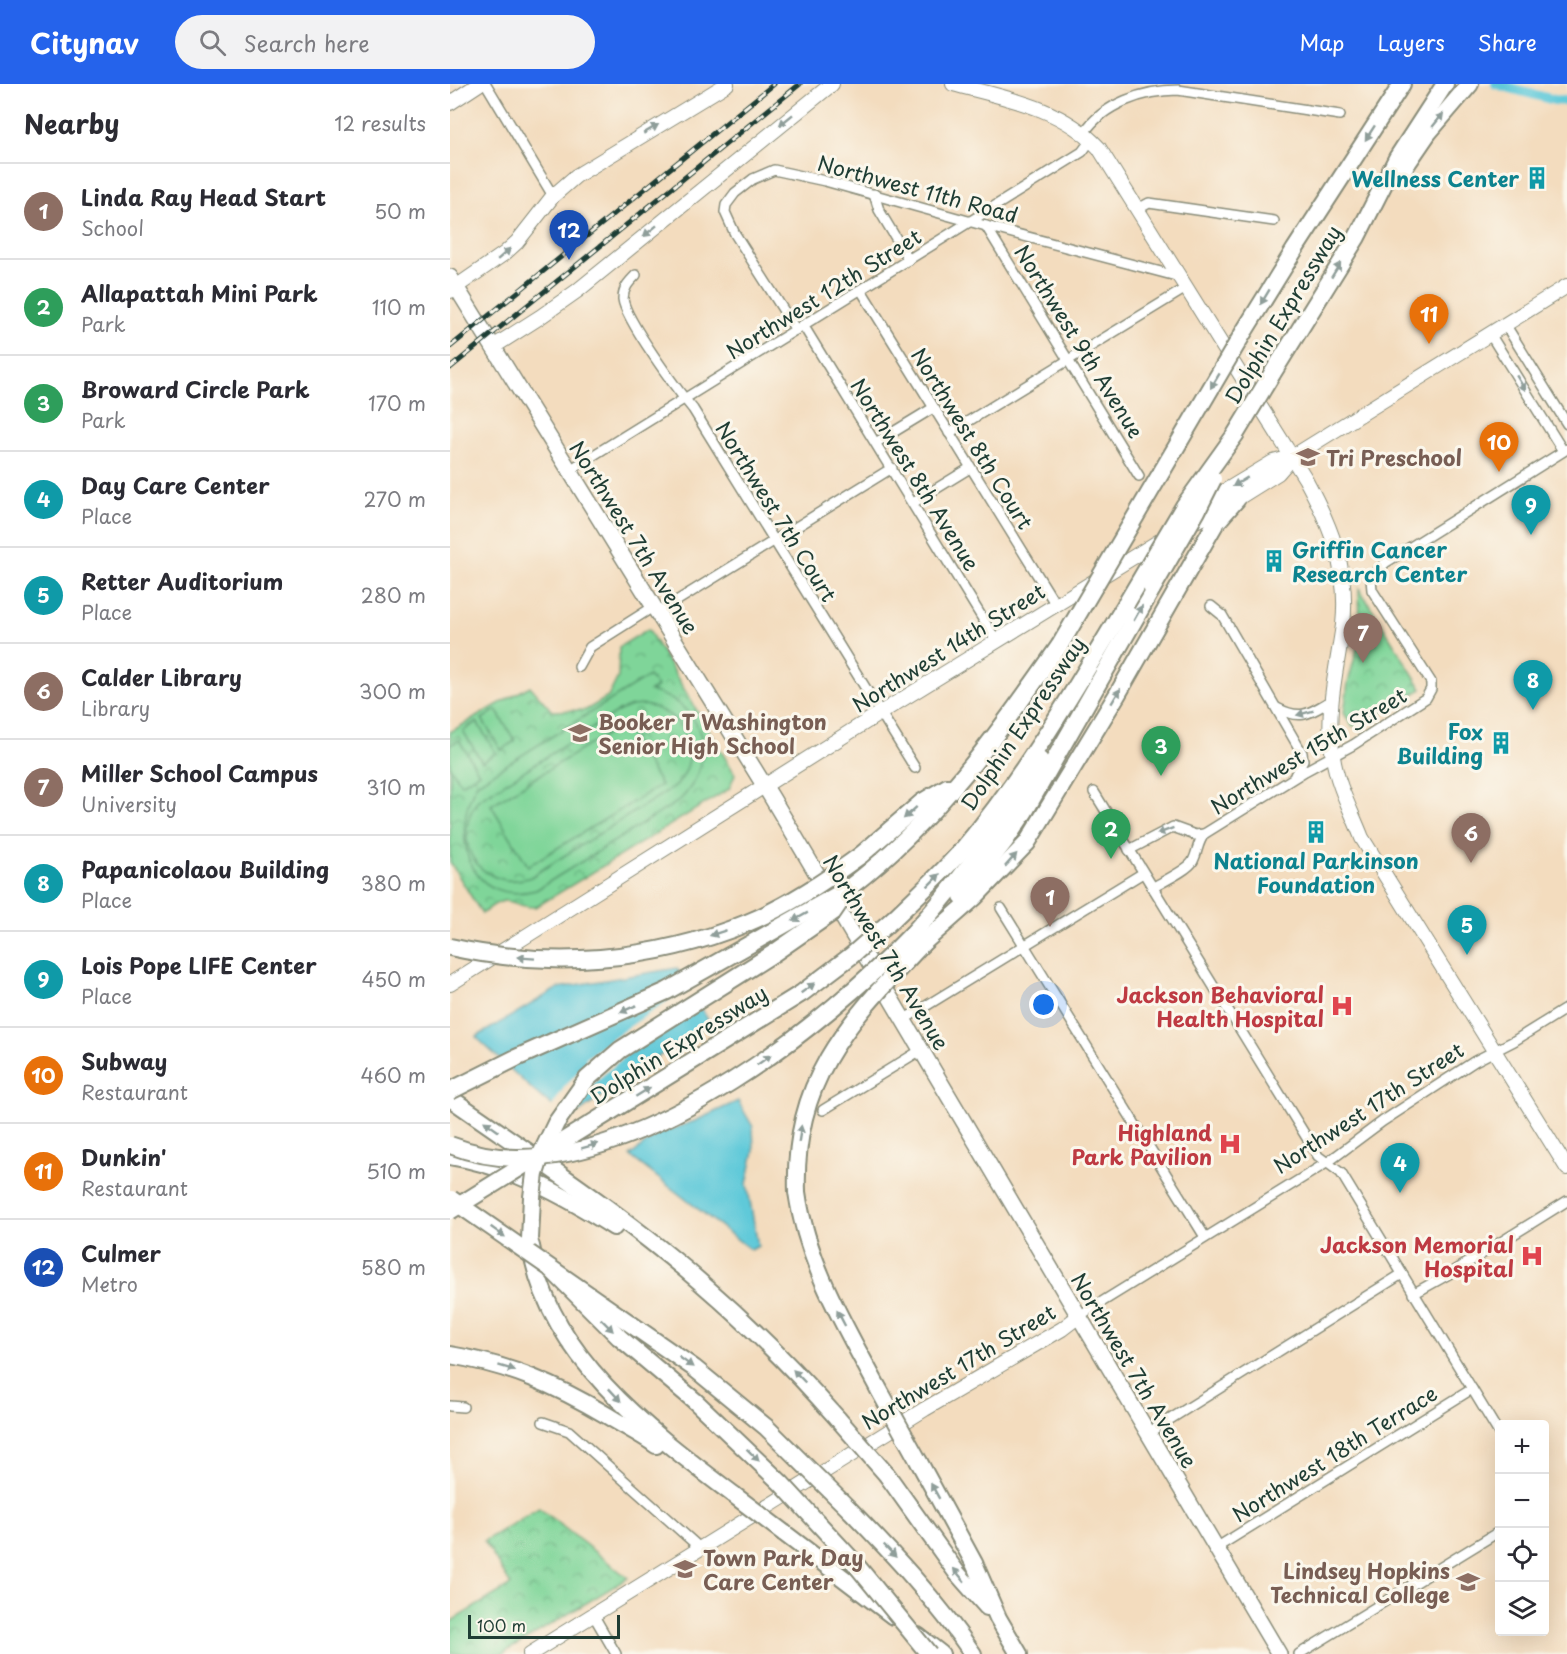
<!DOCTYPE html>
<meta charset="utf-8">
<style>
:root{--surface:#fff;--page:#f2f2f3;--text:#2b2b33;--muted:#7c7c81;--line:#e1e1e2;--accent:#2563eb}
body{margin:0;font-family:"Playpen Sans",sans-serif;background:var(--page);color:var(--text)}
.controls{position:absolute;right:18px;bottom:18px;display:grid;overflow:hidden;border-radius:6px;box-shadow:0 6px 24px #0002}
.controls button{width:54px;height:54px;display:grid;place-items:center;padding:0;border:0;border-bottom:2px solid var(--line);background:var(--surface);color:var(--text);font:30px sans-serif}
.scale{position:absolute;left:18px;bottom:15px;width:152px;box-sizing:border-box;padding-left:6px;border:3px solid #1f3d34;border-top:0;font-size:16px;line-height:21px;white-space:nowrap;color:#1f3d34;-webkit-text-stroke:4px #fbf7ec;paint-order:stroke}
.you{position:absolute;left:594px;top:921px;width:21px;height:21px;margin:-15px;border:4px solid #fff;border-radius:50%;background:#1a73e8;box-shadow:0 0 0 9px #1a73e833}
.badge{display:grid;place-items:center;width:39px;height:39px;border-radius:50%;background:var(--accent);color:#fff;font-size:20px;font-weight:700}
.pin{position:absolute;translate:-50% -50px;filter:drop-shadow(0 2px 3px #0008)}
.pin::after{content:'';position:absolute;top:32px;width:21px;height:18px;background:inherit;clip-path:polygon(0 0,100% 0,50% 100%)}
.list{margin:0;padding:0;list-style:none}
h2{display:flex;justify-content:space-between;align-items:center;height:78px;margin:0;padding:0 24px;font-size:26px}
h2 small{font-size:20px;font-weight:400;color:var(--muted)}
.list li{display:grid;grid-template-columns:39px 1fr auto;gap:18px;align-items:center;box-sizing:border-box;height:96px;padding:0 24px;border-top:2px solid var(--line)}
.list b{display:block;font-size:22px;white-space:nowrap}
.list p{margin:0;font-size:20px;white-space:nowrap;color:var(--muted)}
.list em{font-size:20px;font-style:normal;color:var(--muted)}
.icon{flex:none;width:33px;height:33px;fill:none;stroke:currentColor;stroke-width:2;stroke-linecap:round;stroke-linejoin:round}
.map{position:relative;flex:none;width:1117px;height:1570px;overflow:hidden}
header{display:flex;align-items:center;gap:36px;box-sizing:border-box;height:84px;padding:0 30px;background:var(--accent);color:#fff}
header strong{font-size:28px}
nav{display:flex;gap:33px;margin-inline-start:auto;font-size:21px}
.search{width:420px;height:54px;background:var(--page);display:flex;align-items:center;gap:15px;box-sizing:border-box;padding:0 21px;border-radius:33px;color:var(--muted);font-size:22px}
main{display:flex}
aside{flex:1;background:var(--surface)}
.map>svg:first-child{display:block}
</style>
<header>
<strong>Citynav</strong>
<div class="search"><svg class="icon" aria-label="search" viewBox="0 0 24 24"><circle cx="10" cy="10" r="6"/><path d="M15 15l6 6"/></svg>Search here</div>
<nav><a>Map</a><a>Layers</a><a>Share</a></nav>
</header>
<main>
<aside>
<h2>Nearby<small>12 results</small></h2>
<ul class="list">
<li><span class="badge" style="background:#8d6e63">1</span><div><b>Linda Ray Head Start</b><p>School</p></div><em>50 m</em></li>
<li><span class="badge" style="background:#2e9e5b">2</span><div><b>Allapattah Mini Park</b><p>Park</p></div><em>110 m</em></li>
<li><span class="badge" style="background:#2e9e5b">3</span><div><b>Broward Circle Park</b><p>Park</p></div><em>170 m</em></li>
<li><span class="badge" style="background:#0f9aa8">4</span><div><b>Day Care Center</b><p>Place</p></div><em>270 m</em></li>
<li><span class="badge" style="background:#0f9aa8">5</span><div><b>Retter Auditorium</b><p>Place</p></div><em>280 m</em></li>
<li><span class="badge" style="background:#8d6e63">6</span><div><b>Calder Library</b><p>Library</p></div><em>300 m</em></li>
<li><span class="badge" style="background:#8d6e63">7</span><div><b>Miller School Campus</b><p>University</p></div><em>310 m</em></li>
<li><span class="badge" style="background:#0f9aa8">8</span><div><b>Papanicolaou Building</b><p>Place</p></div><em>380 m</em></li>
<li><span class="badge" style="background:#0f9aa8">9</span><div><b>Lois Pope LIFE Center</b><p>Place</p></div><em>450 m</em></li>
<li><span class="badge" style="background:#e8710a">10</span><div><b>Subway</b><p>Restaurant</p></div><em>460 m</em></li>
<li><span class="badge" style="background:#e8710a">11</span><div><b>Dunkin'</b><p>Restaurant</p></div><em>510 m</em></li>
<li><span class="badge" style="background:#1a4fb4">12</span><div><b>Culmer</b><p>Metro</p></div><em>580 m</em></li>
</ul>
</aside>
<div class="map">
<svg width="1117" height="1570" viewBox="0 0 1117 1570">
<defs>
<pattern id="park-crowns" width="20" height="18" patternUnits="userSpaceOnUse" patternTransform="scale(1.5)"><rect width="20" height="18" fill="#7fd599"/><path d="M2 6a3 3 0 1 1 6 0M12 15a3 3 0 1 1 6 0" fill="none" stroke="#67ae7e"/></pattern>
</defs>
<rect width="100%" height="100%" fill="#fbf7ec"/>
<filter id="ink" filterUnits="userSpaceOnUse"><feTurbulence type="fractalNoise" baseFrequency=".0167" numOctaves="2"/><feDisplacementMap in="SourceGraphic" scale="12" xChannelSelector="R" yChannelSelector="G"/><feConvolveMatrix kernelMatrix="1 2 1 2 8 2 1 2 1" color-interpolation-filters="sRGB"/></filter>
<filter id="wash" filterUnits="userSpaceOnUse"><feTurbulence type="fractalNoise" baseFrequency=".008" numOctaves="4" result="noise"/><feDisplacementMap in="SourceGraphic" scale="24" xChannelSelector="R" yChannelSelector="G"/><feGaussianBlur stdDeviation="1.35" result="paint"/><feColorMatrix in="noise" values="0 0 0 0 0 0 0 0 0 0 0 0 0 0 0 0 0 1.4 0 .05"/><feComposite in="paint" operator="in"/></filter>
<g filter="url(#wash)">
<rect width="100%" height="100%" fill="#f3dcbe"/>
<!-- park -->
<g fill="url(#park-crowns)" stroke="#4f8966" stroke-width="1.5">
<path d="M909 504 972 605 911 641 902 642 894 629 898 599 907 565 910 542Z"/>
<path d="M198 545 285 690 279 705 86 823C59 824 60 805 32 830L0 778V648L80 602 102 627 136 626 158 613 168 593 169 563Z"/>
<path d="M89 1424 178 1494 52 1570H0V1538L61 1501 34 1457Z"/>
</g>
<!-- garden -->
<g fill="#7fd599" stroke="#4f8966" stroke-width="1.5" fill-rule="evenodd">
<path d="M199 592 207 603 200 607C257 621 269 677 229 717L86 806C15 824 0 747 27 699ZM194 621C235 628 254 667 227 701L79 794C72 795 63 797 56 796 16 789 6 746 28 716L169 627 182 622Z"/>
<path d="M46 626 65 657 51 666 32 635Z"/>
<path d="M27 638 46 669 32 678 13 647Z"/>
<path d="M173 640 211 701 78 782 41 721Z"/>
<path d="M9 656 29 689 11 700 0 683V661Z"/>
</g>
<!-- water -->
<g fill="#5fc9d9" stroke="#3f8386" stroke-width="1.5">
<path d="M227 884 260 939 197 980 120 1035 86 1009 26 953 108 904Z"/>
<path d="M288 1017 303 1043 304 1067 297 1100 308 1162 301 1166 180 1072 208 1050 245 1037Z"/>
</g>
<!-- pier -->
<path fill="#f3dcbe" d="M233 889 253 922 182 966 145 998 117 1036 101 1024 115 1002 137 978 135 975 164 953 225 912 199 908Z"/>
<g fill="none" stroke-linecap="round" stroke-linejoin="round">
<!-- canal -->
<path stroke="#5fc9d9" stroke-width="10" d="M1046 0 1104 16 1117 17"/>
</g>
</g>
<g filter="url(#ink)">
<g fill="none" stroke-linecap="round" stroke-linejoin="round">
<!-- street casing -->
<g stroke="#898c79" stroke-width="12">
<g id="street">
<path d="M36 0 103 112"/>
<path d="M634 49C653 20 694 6 728 6L890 31"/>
<path d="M424 110 429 126 459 176"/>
<path d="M688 125 699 119 824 137"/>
<path d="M536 142 689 392"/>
<path d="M186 191C179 198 173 204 173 215 175 235 228 307 243 325L465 684"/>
<path d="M411 206 606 521"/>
<path d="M1055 240 1117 340"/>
<path d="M353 241 547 558"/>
<path d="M346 246 285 150 275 128 276 121 285 109 303 95 324 86 375 97 536 142 730 193"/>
<path d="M1040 250 1113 367"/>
<path d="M499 349 736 204"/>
<path d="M427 358 483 324"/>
<path d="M118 387 632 68 641 56"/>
<path d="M463 419 520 384"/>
<path d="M761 522 772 531 852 669 853 676 845 691"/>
<path d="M207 529 442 384"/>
<path d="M129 583 140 563 203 523"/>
<path d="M827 624C852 637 860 629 882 616"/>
<path d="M644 708 868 1072 891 1089 1050 1351"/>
<path d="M679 766 723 743 745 751 754 750"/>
<path d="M702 804C712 798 738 786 743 777 748 767 747 760 754 750L855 687 903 661 976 614 981 605V598L922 506 921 495 935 479 1117 365"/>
<path d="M551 824 755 1153"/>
<path d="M453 936 693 789"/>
<path d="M373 1026 471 966"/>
<path d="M963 1210 1006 1186 1117 1117"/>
<path d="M629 1232 878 1078 933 1037 1025 977 1064 957 1117 924"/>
<path d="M0 1322 13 1323"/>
<path d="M93 1338 119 1347 251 1465"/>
<path d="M698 1349 952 1190"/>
<path d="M766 1464 1022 1305"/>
<path d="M144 1532 166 1570"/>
<path d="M849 1570 1050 1447"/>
</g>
</g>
<!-- secondary casing -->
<g stroke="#898c79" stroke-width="16">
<g id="secondary">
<path d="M503 0C555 14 611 23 649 64L855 394C881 442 899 485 893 541 887 584 875 629 883 673 887 701 902 728 912 754L1117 1084"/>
<path d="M0 19 29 0"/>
<path d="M0 207 55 169 67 158 103 112 126 92 277 0"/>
<path d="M43 263 90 233 127 207 382 0"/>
<path d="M750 427 755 419 823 378 842 373 1117 202"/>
<path d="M737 440 761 431 828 389 842 373"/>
<path d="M0 900 430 629 716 453"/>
<path d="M80 1570 475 1325 612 1245 629 1232"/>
</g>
</g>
<!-- primary casing -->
<g stroke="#898c79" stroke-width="18">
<path id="primary" d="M0 193 322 714 829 1570"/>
</g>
<!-- highway casing -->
<g stroke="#898c79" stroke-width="20">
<g id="highway">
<path d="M950 90 978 49 1020 0"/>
<path d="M795 246 845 165 952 0"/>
<path d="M822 290 907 153 947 74 995 0"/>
<path d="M411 771 472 718 497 703"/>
<path d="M400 803C486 737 549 649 610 561"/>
<path d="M512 812 555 757 575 727 702 505"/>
<path d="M442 836C466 813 491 790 513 765 576 690 626 603 676 520"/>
<path d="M463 849C512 796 553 738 590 676"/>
<path d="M473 859 525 813 577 759 667 611 765 440 787 415"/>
<path d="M0 1014C84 1073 172 1130 249 1197 299 1240 345 1286 388 1335"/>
<path d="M0 1072C59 1081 114 1111 164 1143"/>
<path d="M347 1108C357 1180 395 1242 428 1304"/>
<path d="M81 1162C97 1272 202 1349 284 1411"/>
<path d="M0 1271C60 1281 106 1301 158 1332 174 1342 191 1350 206 1361"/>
<path d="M469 1378 524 1479 548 1534 569 1570"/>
<path d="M437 1391 507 1489 537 1523"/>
<path d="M399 1425C444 1471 487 1517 523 1570"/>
<path d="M334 1449 443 1532"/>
<path d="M468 1552 491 1570"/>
</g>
</g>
<!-- street -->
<use href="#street" stroke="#fff" stroke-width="9"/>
<!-- secondary -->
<use href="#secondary" stroke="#fff" stroke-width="14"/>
<!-- primary -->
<use href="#primary" stroke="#fff" stroke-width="15"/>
<!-- highway -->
<use href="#highway" stroke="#fff" stroke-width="16"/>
<!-- rail casing -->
<g stroke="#1f3d34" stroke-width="5">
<g id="rail">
<path d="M0 263 324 0"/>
<path d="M0 284 350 0"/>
</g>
</g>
<!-- rail -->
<use href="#rail" stroke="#fbf7ec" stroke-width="3" stroke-dasharray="9" stroke-linecap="butt"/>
<!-- highway-bridge casing -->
<g stroke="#898c79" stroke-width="20" stroke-linecap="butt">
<g id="highway-bridge">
<path d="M702 505 747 427 763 395"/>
<path d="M676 520 734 422 785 351 822 290"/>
<path d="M610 561 795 246"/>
<path d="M0 863C99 885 203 878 297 839 338 822 375 797 411 771"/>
<path d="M0 1007 66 974 217 907 394 807"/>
<path d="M0 1061C21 1069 44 1074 67 1074 203 1075 373 943 463 849"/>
<path d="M347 1108C343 993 399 938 473 859"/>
<path d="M1 1115 244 1284 316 1343 399 1425"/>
<path d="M0 1127 352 909 401 872 442 836"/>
<path d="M80 1155 82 1113 85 1090 92 1068 106 1039 137 995 170 966 324 869 383 828 400 803"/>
<path d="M101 1185 169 1253 245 1317 331 1399 403 1477 479 1570"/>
<path d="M428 1304 469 1378"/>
<path d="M388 1335 437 1391"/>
<path d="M284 1411 334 1449"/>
</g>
</g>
<!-- highway-bridge -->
<use href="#highway-bridge" stroke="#fff" stroke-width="16"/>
</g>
<!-- one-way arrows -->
<defs><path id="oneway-solid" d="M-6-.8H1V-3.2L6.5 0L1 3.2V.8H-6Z" transform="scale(1.5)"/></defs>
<g fill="#8f9e9a">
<use href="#oneway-solid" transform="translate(336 36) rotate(141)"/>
<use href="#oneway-solid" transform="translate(988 36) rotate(-51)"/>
<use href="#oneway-solid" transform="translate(201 45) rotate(-31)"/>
<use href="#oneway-solid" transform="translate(920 49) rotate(123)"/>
<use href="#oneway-solid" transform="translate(200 147) rotate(141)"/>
<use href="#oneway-solid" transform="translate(54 170) rotate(-41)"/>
<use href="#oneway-solid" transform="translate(886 186) rotate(-58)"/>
<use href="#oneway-solid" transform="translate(815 213) rotate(121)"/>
<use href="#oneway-solid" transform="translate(765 297) rotate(121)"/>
<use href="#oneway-solid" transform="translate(1071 299) rotate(58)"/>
<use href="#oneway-solid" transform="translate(790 398) rotate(149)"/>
<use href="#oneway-solid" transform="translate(688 529) rotate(-60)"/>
<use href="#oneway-solid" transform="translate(666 612) rotate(-59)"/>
<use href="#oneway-solid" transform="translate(855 629) rotate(165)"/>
<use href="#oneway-solid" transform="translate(460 729) rotate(138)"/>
<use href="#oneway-solid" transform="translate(715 747) rotate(160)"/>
<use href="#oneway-solid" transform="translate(561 776) rotate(-48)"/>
<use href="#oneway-solid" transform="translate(484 796) rotate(-45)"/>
<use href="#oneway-solid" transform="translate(350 833) rotate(151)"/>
<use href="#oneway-solid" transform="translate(268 849) rotate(162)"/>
<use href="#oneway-solid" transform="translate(76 874) rotate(-176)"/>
<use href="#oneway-solid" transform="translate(358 904) rotate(-36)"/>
<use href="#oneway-solid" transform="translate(178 925) rotate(156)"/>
<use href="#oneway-solid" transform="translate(314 976) rotate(-35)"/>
<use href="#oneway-solid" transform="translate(193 1008) rotate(-32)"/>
<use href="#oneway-solid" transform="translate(41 1042) rotate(-145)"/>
<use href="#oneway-solid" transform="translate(350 1050) rotate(-81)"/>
<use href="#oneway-solid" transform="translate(140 1062) rotate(-15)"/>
<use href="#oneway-solid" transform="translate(48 1148) rotate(35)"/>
<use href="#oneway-solid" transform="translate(391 1234) rotate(-118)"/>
<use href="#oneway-solid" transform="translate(157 1241) rotate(45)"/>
<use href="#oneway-solid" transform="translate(236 1278) rotate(36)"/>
<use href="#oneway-solid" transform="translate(57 1284) rotate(17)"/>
<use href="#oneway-solid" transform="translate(349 1292) rotate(-134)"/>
<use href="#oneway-solid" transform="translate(165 1311) rotate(47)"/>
<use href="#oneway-solid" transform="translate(303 1371) rotate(44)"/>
<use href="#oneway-solid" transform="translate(485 1407) rotate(-119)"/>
<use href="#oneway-solid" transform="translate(440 1467) rotate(46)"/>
<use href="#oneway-solid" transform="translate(509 1491) rotate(-130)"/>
</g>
</g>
<!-- icons -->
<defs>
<g id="building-bare" transform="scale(1.8)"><path d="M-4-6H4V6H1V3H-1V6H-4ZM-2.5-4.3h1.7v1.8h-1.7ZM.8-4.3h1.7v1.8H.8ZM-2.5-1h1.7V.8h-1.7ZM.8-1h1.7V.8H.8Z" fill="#0f9aa8" stroke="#fbf7ec" stroke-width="2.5" paint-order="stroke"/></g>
<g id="school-bare" transform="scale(1.8)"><path d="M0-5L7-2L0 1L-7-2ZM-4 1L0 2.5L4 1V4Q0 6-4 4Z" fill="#8d6e63" stroke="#fbf7ec" stroke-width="2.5" paint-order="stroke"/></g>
<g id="hospital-bare" transform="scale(1.8)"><path d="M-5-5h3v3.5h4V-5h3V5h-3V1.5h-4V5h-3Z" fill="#e0444e" stroke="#fbf7ec" stroke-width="2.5" paint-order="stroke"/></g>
<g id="university-bare" transform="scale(1.8)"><path d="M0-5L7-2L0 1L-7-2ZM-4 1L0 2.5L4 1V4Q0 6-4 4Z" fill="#8d6e63" stroke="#fbf7ec" stroke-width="2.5" paint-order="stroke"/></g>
</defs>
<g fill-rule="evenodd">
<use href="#building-bare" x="1087" y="94"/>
<use href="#school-bare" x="858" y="373"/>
<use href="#building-bare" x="824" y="477"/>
<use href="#school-bare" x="130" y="649"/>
<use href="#building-bare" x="1051" y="659"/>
<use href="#building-bare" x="866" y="748"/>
<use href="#hospital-bare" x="892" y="922"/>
<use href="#hospital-bare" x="780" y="1060"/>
<use href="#hospital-bare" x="1082" y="1172"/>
<use href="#school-bare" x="235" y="1485"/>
<use href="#university-bare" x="1018" y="1498"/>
</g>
<g text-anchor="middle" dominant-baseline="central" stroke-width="6" stroke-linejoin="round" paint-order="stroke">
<!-- culture labels -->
<g font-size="21" font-weight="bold" fill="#0d838f" stroke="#fbf7ec" text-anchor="end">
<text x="1069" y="94">Wellness Center</text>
<text x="842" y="465" text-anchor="start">Griffin Cancer<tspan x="842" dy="24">Research Center</tspan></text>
<text x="1033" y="647">Fox<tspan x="1033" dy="24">Building</tspan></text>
<text x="866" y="776" text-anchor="middle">National Parkinson<tspan x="866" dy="24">Foundation</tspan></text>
</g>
<!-- street labels -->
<g font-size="21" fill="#1f3d34" stroke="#fbf7ec">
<text transform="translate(468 104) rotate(15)">Northwest 11th Road</text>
<text transform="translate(373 209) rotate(-32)">Northwest 12th Street</text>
<text transform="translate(832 230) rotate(-59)">Dolphin Expressway</text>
<text transform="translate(630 257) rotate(58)">Northwest 9th Avenue</text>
<text transform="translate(523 354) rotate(58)">Northwest 8th Court</text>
<text transform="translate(466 390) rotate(58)">Northwest 8th Avenue</text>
<text transform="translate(327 427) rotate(58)">Northwest 7th Court</text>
<text transform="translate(185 453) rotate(58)">Northwest 7th Avenue</text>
<text transform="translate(498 563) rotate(-32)">Northwest 14th Street</text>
<text transform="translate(572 639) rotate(-56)">Dolphin Expressway</text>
<text transform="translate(858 666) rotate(-31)">Northwest 15th Street</text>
<text transform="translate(437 868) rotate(59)">Northwest 7th Avenue</text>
<text transform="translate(228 960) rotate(-32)">Dolphin Expressway</text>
<text transform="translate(918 1023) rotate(-33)">Northwest 17th Street</text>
<text transform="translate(508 1282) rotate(-31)">Northwest 17th Street</text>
<text transform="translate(685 1286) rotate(59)">Northwest 7th Avenue</text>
<text transform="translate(884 1369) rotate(-32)">Northwest 18th Terrace</text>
</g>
<!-- education labels -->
<g font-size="21" font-weight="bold" fill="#785e54" stroke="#fbf7ec" text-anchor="start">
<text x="876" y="373">Tri Preschool</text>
<text x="148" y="637">Booker T Washington<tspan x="148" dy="24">Senior High School</tspan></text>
<text x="253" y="1473">Town Park Day<tspan x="253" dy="24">Care Center</tspan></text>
<text x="1000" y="1486" text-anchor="end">Lindsey Hopkins<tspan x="1000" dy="24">Technical College</tspan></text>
</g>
<!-- health labels -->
<g font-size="21" font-weight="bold" fill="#be3a42" stroke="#fbf7ec" text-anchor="end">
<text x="874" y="910">Jackson Behavioral<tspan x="874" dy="24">Health Hospital</tspan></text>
<text x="762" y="1048">Highland<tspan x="762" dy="24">Park Pavilion</tspan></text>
<text x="1064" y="1160">Jackson Memorial<tspan x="1064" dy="24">Hospital</tspan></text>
</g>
</g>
</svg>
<div class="controls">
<button>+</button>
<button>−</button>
<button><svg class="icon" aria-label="locate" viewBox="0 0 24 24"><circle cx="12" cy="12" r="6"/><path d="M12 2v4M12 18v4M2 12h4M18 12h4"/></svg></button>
<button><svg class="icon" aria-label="layers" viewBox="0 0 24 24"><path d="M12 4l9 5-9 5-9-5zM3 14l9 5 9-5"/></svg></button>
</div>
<div class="scale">100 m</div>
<div class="you"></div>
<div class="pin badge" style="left:600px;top:843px;background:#8d6e63">1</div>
<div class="pin badge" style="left:661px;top:775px;background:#2e9e5b">2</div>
<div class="pin badge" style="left:711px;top:692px;background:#2e9e5b">3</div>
<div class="pin badge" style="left:950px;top:1109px;background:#0f9aa8">4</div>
<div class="pin badge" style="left:1017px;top:871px;background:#0f9aa8">5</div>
<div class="pin badge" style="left:1021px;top:779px;background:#8d6e63">6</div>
<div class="pin badge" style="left:913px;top:579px;background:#8d6e63">7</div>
<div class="pin badge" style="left:1083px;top:626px;background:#0f9aa8">8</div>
<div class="pin badge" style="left:1081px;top:451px;background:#0f9aa8">9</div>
<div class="pin badge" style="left:1049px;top:388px;background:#e8710a">10</div>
<div class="pin badge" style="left:979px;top:260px;background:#e8710a">11</div>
<div class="pin badge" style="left:119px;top:176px;background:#1a4fb4">12</div>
</div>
</main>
